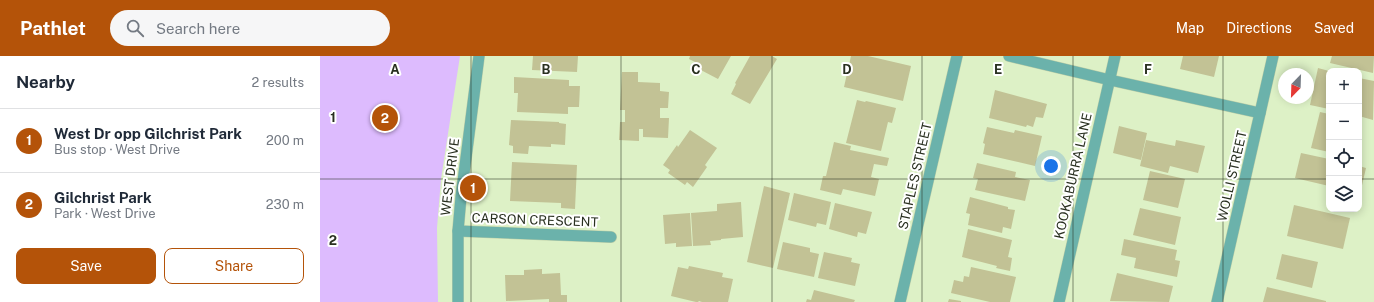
<!DOCTYPE html>
<meta charset="utf-8">
<style>
:root{--surface:#fff;--page:#f6f6f7;--text:#1f2937;--muted:#747a83;--line:#e0e1e3;--accent:#b45309}
body{margin:0;font-family:"Public Sans",sans-serif;background:var(--page);color:var(--text)}
.controls{position:absolute;right:12px;top:12px;display:grid;overflow:hidden;border-radius:8px;box-shadow:0 2px 10px #0003}
.controls button{width:36px;height:36px;display:grid;place-items:center;padding:0;border:0;border-bottom:1px solid var(--line);background:var(--surface);color:var(--text);font:20px sans-serif}
.compass{position:absolute;left:958px;top:12px;width:36px;height:36px;border-radius:50%;background:var(--surface);box-shadow:0 2px 10px #0003;rotate:203deg}
.you{position:absolute;left:731px;top:110px;width:14px;height:14px;margin:-10px;border:3px solid #fff;border-radius:50%;background:#1a73e8;box-shadow:0 0 0 6px #1a73e833}
.badge{display:grid;place-items:center;width:26px;height:26px;border-radius:50%;background:var(--accent);color:#fff;font-size:13px;font-weight:700}
.pin{position:absolute;translate:-50% -50%;border:2px solid #fff;box-shadow:0 1px 4px #0006}
.list{margin:0;padding:0;list-style:none}
h2{display:flex;justify-content:space-between;align-items:center;height:52px;margin:0;padding:0 16px;font-size:17px}
h2 small{font-size:13px;font-weight:400;color:var(--muted)}
.list li{display:grid;grid-template-columns:26px 1fr auto;gap:12px;align-items:center;box-sizing:border-box;height:64px;padding:0 16px;border-top:1px solid var(--line)}
.list b{display:block;font-size:15px;white-space:nowrap}
.list p{margin:0;font-size:13px;white-space:nowrap;color:var(--muted)}
.list em{font-size:13px;font-style:normal;color:var(--muted)}
.actions{display:flex;gap:8px;padding:12px 16px}
.actions a{flex:1;padding:9px 0;border:1px solid var(--accent);border-radius:8px;text-align:center;font-size:14px;color:var(--accent)}
.actions .main{background:var(--accent);color:#fff}
.icon{flex:none;width:22px;height:22px;fill:none;stroke:currentColor;stroke-width:2;stroke-linecap:round;stroke-linejoin:round}
.map{position:relative;flex:none;width:1054px;height:246px;overflow:hidden}
header{display:flex;align-items:center;gap:24px;box-sizing:border-box;height:56px;padding:0 20px;background:var(--accent);color:#fff}
header strong{font-size:19px}
nav{display:flex;gap:22px;margin-inline-start:auto;font-size:14px}
.search{width:280px;height:36px;background:var(--page);display:flex;align-items:center;gap:10px;box-sizing:border-box;padding:0 14px;border-radius:22px;color:var(--muted);font-size:15px}
main{display:flex}
aside{flex:1;background:var(--surface)}
.map>svg:first-child{display:block}
</style>
<header>
<strong>Pathlet</strong>
<div class="search"><svg class="icon" aria-label="search" viewBox="0 0 24 24"><circle cx="10" cy="10" r="6"/><path d="M15 15l6 6"/></svg>Search here</div>
<nav><a>Map</a><a>Directions</a><a>Saved</a></nav>
</header>
<main>
<aside>
<h2>Nearby<small>2 results</small></h2>
<ul class="list">
<li><span class="badge">1</span><div><b>West Dr opp Gilchrist Park</b><p>Bus stop · West Drive</p></div><em>200 m</em></li>
<li><span class="badge">2</span><div><b>Gilchrist Park</b><p>Park · West Drive</p></div><em>230 m</em></li>
</ul>
<div class="actions"><a class="main">Save</a><a>Share</a></div>
</aside>
<div class="map">
<svg width="1054" height="246" viewBox="0 0 1054 246">
<rect width="100%" height="100%" fill="#ddf1c6"/>
<!-- green -->
<path fill="#ddbbfe" d="M0 0H140L121 123 117 172 118 246H0Z"/>
<!-- building -->
<g fill="#c2c295">
<path d="M213 0H258L257 16 212 14Z"/>
<path d="M370 0H411L398 23 377 12 379 8 369 3Z"/>
<path d="M430 0H452L457 3 430 48 411 38 416 28 415 27Z"/>
<path d="M531 0H548L591 10 583 45 524 31Z"/>
<path d="M863 0H899L894 21 860 13Z"/>
<path d="M1012 0H1054L1053 17 1010 7Z"/>
<path d="M998 12 1009 15V53L990 49Z"/>
<path d="M302 16H318V26L340 27V35L349 36 348 52H340V62H349L348 82 323 81V73H319V85L299 84 300 66H305V54H300Z"/>
<path d="M194 21 249 24V30H260L259 51H248V58L197 56 198 37H194Z"/>
<path d="M1039 22 1054 25 1053 64 1039 60Z"/>
<path d="M675 34 727 48 723 62 716 61 713 71 707 69 706 71 669 62Z"/>
<path d="M537 44 545 46 546 45 576 52 572 67 568 66 561 95 526 87Z"/>
<path d="M1000 56 1009 58V96L991 92Z"/>
<path d="M191 64 239 66V67L246 68 245 89 231 88V91L209 90 208 98 193 97V90L189 89Z"/>
<path d="M799 70 827 77 821 104 793 97Z"/>
<path d="M667 71 694 77 695 74 722 80 715 110 663 98 665 88 663 87Z"/>
<path d="M370 74 397 92 385 109 387 111 373 131 367 126 365 129 348 117 350 114 343 109 357 89 358 91Z"/>
<path d="M826 84 855 90 856 84 885 90 878 117 850 110 848 117 820 110Z"/>
<path d="M514 86 531 90 530 94 569 102 567 110 554 108 551 121 559 123 555 140 523 133 521 139 500 134 503 120H506Z"/>
<path d="M981 97 1009 103V130L975 122Z"/>
<path d="M192 106 257 109 255 153 241 152V147L190 145Z"/>
<path d="M657 107 696 116 695 121 710 124 705 145 655 134 658 123 653 122Z"/>
<path d="M1039 110 1046 112 1040 138H1039Z"/>
<path d="M830 115 865 123 858 152 823 144Z"/>
<path d="M444 130 470 137 453 212 427 206Z"/>
<path d="M474 137 511 146 506 169 497 167 496 171 468 164Z"/>
<path d="M650 141 688 151V153L695 154 691 173 683 171 682 177 648 169 650 158 646 157Z"/>
<path d="M421 146 423 181 401 183V184L390 185 391 189 373 190 371 157 397 155V148Z"/>
<path d="M515 147 552 156 546 178 538 176 537 181 509 173Z"/>
<path d="M974 149 1030 162 1023 193 967 180Z"/>
<path d="M820 152 861 161 855 189 813 179Z"/>
<path d="M370 157 372 190 356 191V187L345 188 343 159Z"/>
<path d="M648 173 692 184 688 201 692 202 690 215 676 212 677 210 642 201Z"/>
<path d="M804 183 857 194 855 204 860 205 857 221 814 212 816 202 801 199Z"/>
<path d="M463 186 490 192V196L499 198 494 221 457 213Z"/>
<path d="M504 196 532 202 531 206 540 208 535 230 498 222Z"/>
<path d="M962 198 998 206 992 232 956 223Z"/>
<path d="M369 210 403 217 402 221 413 223 408 246H382L379 245 378 246H376L351 240 358 211 368 213Z"/>
<path d="M651 211 696 221 690 246H670L631 237 634 224 643 226 644 220 649 221Z"/>
<path d="M222 213V218L240 217 241 239H247V246H229V243L186 245 185 219H204V214Z"/>
<path d="M797 217 853 230 849 246 790 245Z"/>
<path d="M947 231 1006 245V246H943Z"/>
<path d="M494 234 535 244 534 246H486L487 243 491 244Z"/>
<path d="M629 243 641 245V246H628Z"/>
</g>
<g fill="none" stroke-linecap="round" stroke-linejoin="round">
<!-- service casing -->
<g stroke="#bdcea8" stroke-width="12">
<path id="service" d="M739 246 795 0"/>
</g>
<!-- minor casing -->
<g stroke="#bdcea8" stroke-width="12">
<g id="minor">
<path d="M689 0 790 24 940 57"/>
<path d="M138 175 291 181"/>
<path d="M138 246V175L141 141 159 0"/>
<path d="M580 246 637 0"/>
<path d="M897 246 953 0"/>
</g>
</g>
<!-- service -->
<use href="#service" stroke="#6bb2ab" stroke-width="11"/>
<!-- minor -->
<use href="#minor" stroke="#6bb2ab" stroke-width="11"/>
</g>
<!-- grid -->
<path fill="none" stroke="#293020" stroke-width="1" stroke-opacity="0.55" d="M151 0V246M301 0V246M452 0V246M602 0V246M753 0V246M903 0V246M0 123H1009M1039 123H1054"/>
<g text-anchor="middle" dominant-baseline="central" stroke-width="4" stroke-linejoin="round" paint-order="stroke">
<!-- street labels -->
<g font-size="13" fill="#293020" stroke="#fff">
<text transform="translate(595 120) rotate(-77)">STAPLES STREET</text>
<text transform="translate(753 120) rotate(-77)">KOOKABURRA LANE</text>
<text transform="translate(912 120) rotate(-77)">WOLLI STREET</text>
<text transform="translate(130 121) rotate(-83)">WEST DRIVE</text>
<text transform="translate(215 164) rotate(2)">CARSON CRESCENT</text>
</g>
</g>
<g font-size="13" text-anchor="middle" font-weight="bold" fill="#293020" stroke="#fff" stroke-width="4" stroke-linejoin="round" paint-order="stroke">
<text x="75" y="18">A</text>
<text x="226" y="18">B</text>
<text x="376" y="18">C</text>
<text x="527" y="18">D</text>
<text x="678" y="18">E</text>
<text x="828" y="18">F</text>
<text x="13" y="66">1</text>
<text x="13" y="189">2</text>
</g>
</svg>
<div class="controls">
<button>+</button>
<button>−</button>
<button><svg class="icon" aria-label="locate" viewBox="0 0 24 24"><circle cx="12" cy="12" r="6"/><path d="M12 2v4M12 18v4M2 12h4M18 12h4"/></svg></button>
<button><svg class="icon" aria-label="layers" viewBox="0 0 24 24"><path d="M12 4l9 5-9 5-9-5zM3 14l9 5 9-5"/></svg></button>
</div>
<svg class="compass" viewBox="-18 -18 36 36"><path d="M0-13l5 13h-10z" fill="#e53935"/><path d="M0 13l5-13h-10z" fill="#747a83"/></svg>
<div class="you"></div>
<div class="pin badge" style="left:153px;top:132px">1</div>
<div class="pin badge" style="left:65px;top:62px">2</div>
</div>
</main>
